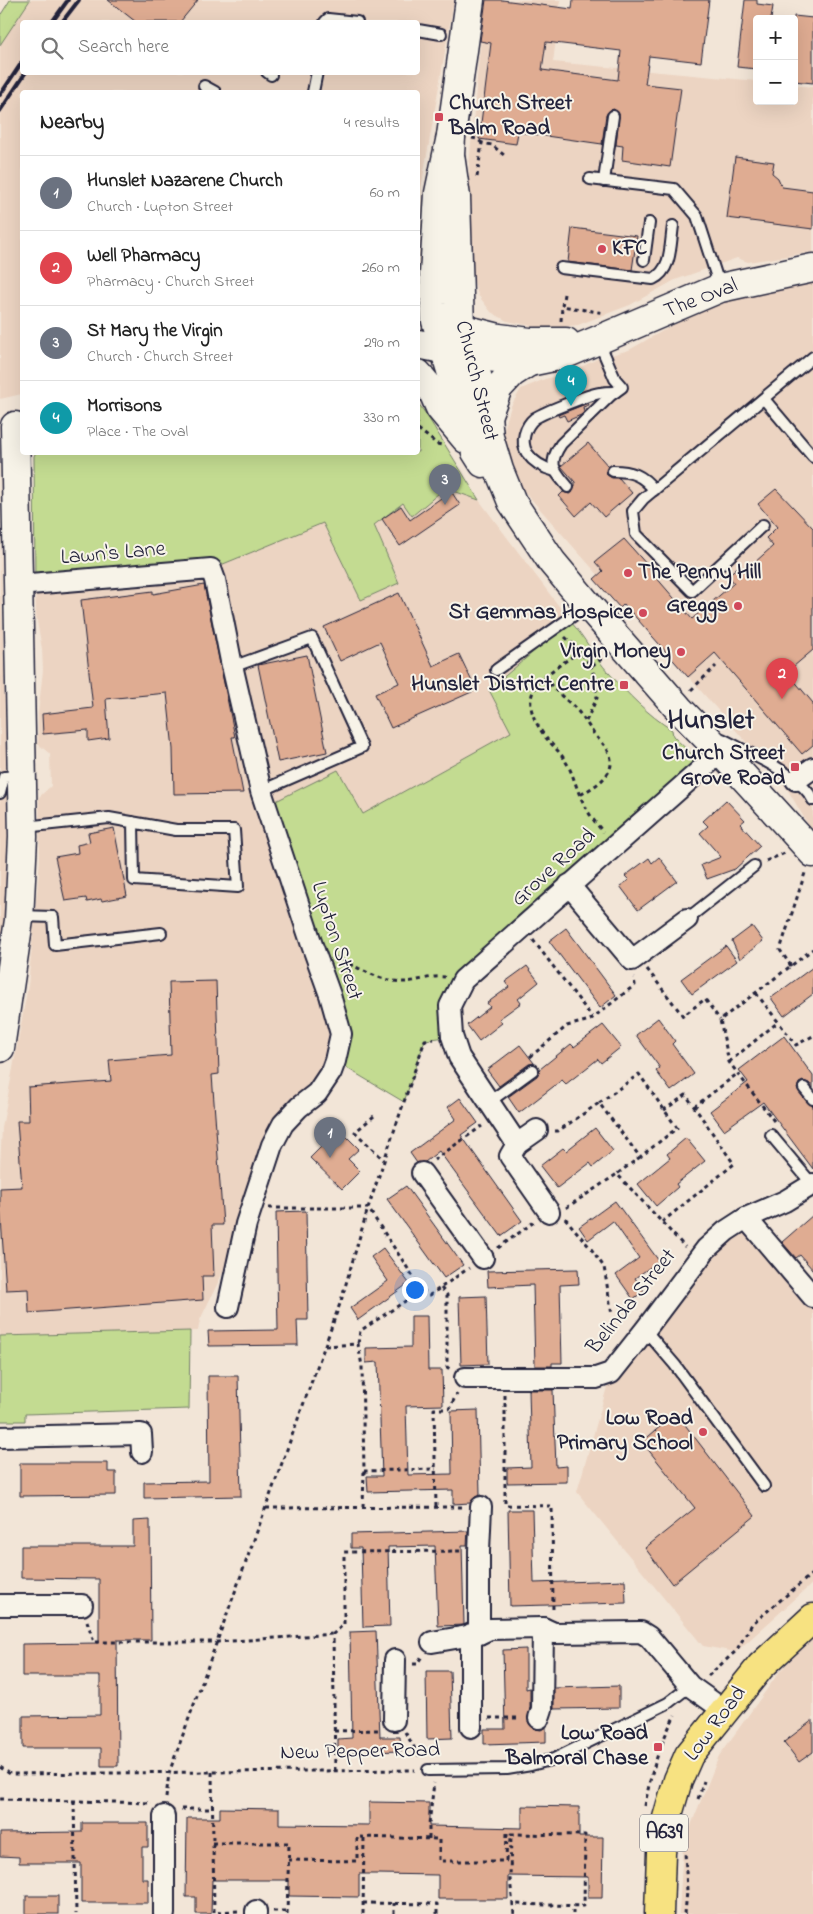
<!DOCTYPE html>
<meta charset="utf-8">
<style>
:root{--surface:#fff;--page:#f6f6f6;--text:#222;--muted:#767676;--line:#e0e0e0;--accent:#d1495b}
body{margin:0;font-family:"Indie Flower",sans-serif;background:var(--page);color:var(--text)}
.controls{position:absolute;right:15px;top:15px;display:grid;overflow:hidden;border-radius:5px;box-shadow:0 5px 20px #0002}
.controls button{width:45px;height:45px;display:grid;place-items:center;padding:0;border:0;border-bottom:1px solid var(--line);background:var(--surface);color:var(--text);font:25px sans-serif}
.you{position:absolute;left:414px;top:1289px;width:18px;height:18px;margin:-12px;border:4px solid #fff;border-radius:50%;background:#1a73e8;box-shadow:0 0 0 8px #1a73e833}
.badge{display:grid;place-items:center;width:32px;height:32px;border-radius:50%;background:var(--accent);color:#fff;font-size:16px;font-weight:700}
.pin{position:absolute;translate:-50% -41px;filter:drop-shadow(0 1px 2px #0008)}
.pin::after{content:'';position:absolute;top:26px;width:18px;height:15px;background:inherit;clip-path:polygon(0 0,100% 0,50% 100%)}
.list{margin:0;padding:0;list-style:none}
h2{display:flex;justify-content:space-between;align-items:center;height:65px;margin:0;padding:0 20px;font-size:21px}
h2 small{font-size:16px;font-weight:400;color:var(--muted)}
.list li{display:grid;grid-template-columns:32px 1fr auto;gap:15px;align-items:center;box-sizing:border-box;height:75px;padding:0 20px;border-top:1px solid var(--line)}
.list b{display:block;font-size:19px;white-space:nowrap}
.list p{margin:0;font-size:16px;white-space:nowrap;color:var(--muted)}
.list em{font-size:16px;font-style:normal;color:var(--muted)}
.icon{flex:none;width:28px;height:28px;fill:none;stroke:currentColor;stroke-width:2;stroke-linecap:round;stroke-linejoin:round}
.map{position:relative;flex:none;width:813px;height:1914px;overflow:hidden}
.search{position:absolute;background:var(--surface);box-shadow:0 5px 20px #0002;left:20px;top:20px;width:400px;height:55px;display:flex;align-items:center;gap:12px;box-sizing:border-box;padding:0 18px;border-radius:5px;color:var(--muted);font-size:19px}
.panel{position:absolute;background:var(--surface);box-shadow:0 5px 20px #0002;left:20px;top:90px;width:400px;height:365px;border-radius:5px}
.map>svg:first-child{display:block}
</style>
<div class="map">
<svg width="813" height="1914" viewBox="0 0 813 1914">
<rect width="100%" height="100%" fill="#f2e5d7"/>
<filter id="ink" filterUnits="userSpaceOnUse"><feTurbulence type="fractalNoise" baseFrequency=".02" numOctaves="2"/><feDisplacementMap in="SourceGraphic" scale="10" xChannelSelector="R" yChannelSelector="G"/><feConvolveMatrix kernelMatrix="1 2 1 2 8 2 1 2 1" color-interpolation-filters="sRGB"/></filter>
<g filter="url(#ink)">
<!-- built -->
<g fill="#ecd4c2" fill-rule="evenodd">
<path d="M30 0H454L418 206V92H22V394L0 399V42ZM22 22H418V72H22Z"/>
<path d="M486 0H561L553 62 757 81V101H794V85L813 87V252L748 262 737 258 675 280 630 305 578 325 547 329 507 321 491 312 478 295 472 274 469 241V166L479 56Z"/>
<path d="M813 283V833L786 787 516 482 506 454 504 429 511 406 521 389 545 379 571 372 597 359 629 350 687 317 719 303 752 292Z"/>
<path d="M445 488 479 500 570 621 499 681 488 688 512 732 363 814 330 995 335 1061 299 1107 246 1224 200 1320 198 1331 0 1336V1166L2 1128 28 986 40 860 39 797 51 786 50 754 38 744V714L43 670 42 649 36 615 35 585 211 569 323 523 361 600 399 583 374 525 403 503 412 515Z"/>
<path d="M0 542 9 846 6 903 0 959Z"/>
<path d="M746 1218 813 1307V1583L736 1652 703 1646 577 1492 611 1373Z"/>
<path d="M813 1637V1914H679L683 1845 719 1756 780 1671Z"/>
</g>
<!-- green -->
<g fill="#c3db91" stroke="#727e66">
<path d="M10 0H30L0 45V16Z"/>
<path d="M418 403 426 414 479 500 445 488 412 516 403 503 374 525 399 583 361 600 323 523 211 569 35 585 34 456 36 452H418Z"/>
<path d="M570 621C585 637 594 657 609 673 628 694 647 714 672 730L673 736 705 767 463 980 452 1036 425 1040 404 1102 335 1061 341 1034 266 806 338 770 363 814 511 732 488 688 499 681Z"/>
<path d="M190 1331 189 1409 25 1414V1421H0V1336Z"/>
</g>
<!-- building -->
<g fill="#dfac92" stroke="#22223b" fill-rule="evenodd">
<path d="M108 0H198L180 22H136Z"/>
<path d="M486 0H502L572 9 573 0H709L701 62 649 56 645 84 681 88 670 167 622 160 623 146 616 145 619 114 614 109 610 110 606 115 602 144 518 132 516 144 479 139 491 43 480 41ZM546 42 621 51 618 80 542 70Z"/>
<path d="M745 0H757V4L773 6 771 19H757V69L737 67Z"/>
<path d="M794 16 813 18V83L794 81Z"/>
<path d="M735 157 774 162 772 173 778 178 782 187 813 191V229L727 218Z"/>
<path d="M572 228 637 236 632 270 568 262Z"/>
<path d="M588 403 589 405 583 407 584 412 581 415 567 421 564 415 559 417 558 415Z"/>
<path d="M588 443 608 466 606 470 607 475 612 478H619L632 493 604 517 591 502 576 516 559 496 563 492 569 494 572 493 575 486V482L561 466Z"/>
<path d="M776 489 813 528V650L787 672 813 703V745L802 754 715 653 688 677 624 604 620 608 594 579 603 571 595 562 624 539 656 575 655 576 692 619 734 583 728 575 739 566 744 572 773 546 766 538 777 527 758 504Z"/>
<path d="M451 491 460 505 400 546 382 519 401 506 410 520Z"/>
<path d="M204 585 235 737H232L243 793 174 794 173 749 167 693 106 699 109 738 88 741V730L43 734 42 714 93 708 81 600 153 591V594Z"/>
<path d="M399 593 433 666 459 654 476 690 391 728 375 694 399 683 380 642 340 661 324 627Z"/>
<path d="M307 655 327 752 278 762 258 665Z"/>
<path d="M726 800 745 820 740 824 760 846 735 869 707 879 701 865 721 857 700 833 708 826 703 821Z"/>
<path d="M114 828 127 896 102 901 101 899 87 902 86 898 65 901 55 857 78 853 77 845 90 842 88 833Z"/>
<path d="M659 857 677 881 638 910 620 886 629 880 625 876 649 858 652 863Z"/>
<path d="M752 926 763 941 740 959 732 941Z"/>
<path d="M566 928 616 995 600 1008 549 941Z"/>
<path d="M726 946 737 961 692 994 681 979Z"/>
<path d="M527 966 539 982 518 999 521 1003 499 1019 502 1023 479 1041 467 1025 490 1007 487 1003 509 987 505 982Z"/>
<path d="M813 967V994L784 1016 771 998Z"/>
<path d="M216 981 219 1074 212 1075 223 1225H212L214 1276H202L203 1300 29 1313 28 1289 6 1290 0 1205V1188L22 1187 17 1121H29L28 1087 111 1081 109 1060 171 1055 169 982Z"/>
<path d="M658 1018 675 1041 672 1044 694 1074 671 1091 656 1071 660 1068 636 1035Z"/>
<path d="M603 1025 621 1047 601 1063 598 1059 566 1084 562 1080 519 1113 508 1097 537 1076 540 1069 571 1044 574 1047Z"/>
<path d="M784 1036 813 1076V1088L809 1083 803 1081 799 1083 797 1089 808 1103 813 1106V1169L763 1102 724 1130 710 1111 748 1082 739 1070Z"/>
<path d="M520 1045 534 1063 529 1064 499 1086 487 1070Z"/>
<path d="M460 1098 478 1123 461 1135 522 1221 501 1236 439 1151 425 1162 417 1163 410 1153 456 1119 448 1107Z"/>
<path d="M595 1128 613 1151 593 1167 590 1163 557 1188 540 1166 563 1148 566 1151Z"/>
<path d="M339 1129 359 1149 348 1159 360 1171 342 1189 310 1158Z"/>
<path d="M686 1138 705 1161 676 1184 678 1187 656 1206 638 1184 670 1158 667 1154Z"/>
<path d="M406 1186 463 1265 444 1278 387 1199Z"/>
<path d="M615 1201 659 1261 635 1278 644 1291 633 1299 616 1275 639 1258 613 1221 588 1240 579 1227Z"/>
<path d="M306 1211 308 1320H297L298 1345 209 1346 208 1331 278 1330 276 1212Z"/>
<path d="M813 1215V1270L800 1255 796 1258 782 1242Z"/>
<path d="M383 1248 409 1283 358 1320 350 1308 388 1281 371 1257Z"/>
<path d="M578 1269 579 1284 560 1285 562 1363H552V1366H535L533 1285 488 1287 487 1271Z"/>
<path d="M486 1296 488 1364 461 1365 459 1297Z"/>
<path d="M411 1316H427L428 1370H442L443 1405 406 1406 408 1475 452 1474 451 1411 478 1410 480 1495 475 1497 470 1503 453 1504V1490L368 1492 367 1476H382L378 1362 366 1363V1348L411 1347Z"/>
<path d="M208 1376H238L241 1496 144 1498V1482L209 1481Z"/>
<path d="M529 1390H553L556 1467 567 1466V1482L507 1483V1468L531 1467Z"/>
<path d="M676 1413 755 1516 672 1584 645 1548 695 1508 642 1442Z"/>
<path d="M20 1463H108V1472H116V1495L20 1496Z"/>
<path d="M508 1510H532L534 1583 625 1580 626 1603 510 1606Z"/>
<path d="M150 1520 151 1640H117L118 1766H101V1748H23V1716L100 1715V1676H22V1644L99 1643V1579L21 1578V1546H133V1521Z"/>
<path d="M468 1531 467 1545H462L464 1625 438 1626 435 1546 388 1547 390 1626 363 1627 361 1548H351V1534Z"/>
<path d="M376 1631 380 1737H400L401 1751 338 1753V1739L352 1738 350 1632Z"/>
<path d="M526 1649V1689L530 1688V1707L528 1721 530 1725 535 1729 541 1730 546 1727V1742L484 1744V1729H505L503 1650Z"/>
<path d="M426 1671H450L452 1738 427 1739Z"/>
<path d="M619 1686V1708L554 1709V1688Z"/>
<path d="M813 1720V1752L799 1762 784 1742Z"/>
<path d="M369 1802 429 1803V1826L522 1828V1806L579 1807V1837H603L602 1898H588V1877L508 1876V1899H438V1875L378 1874H359V1897L289 1896V1880H212L211 1914H196V1897H186L187 1818H220V1808L279 1809V1824L369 1825Z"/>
<path d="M82 1823H148V1847H142V1879H148V1903H81V1863H19V1857L0 1856V1833L82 1832Z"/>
<rect x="26" y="1896" width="32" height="18"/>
</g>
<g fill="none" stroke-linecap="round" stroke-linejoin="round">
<!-- lane casing -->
<g stroke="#22223b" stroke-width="14">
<g id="lane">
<path d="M325 22 328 19 357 22"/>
<path d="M418 30 441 34"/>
<path d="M267 72 271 75"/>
<path d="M204 86 215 92"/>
<path d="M313 92 317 72"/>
<path d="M590 179 674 189 697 216 720 287"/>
<path d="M604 181 613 116"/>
<path d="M644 260 649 223"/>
<path d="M561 268 653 279C672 270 670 245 673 226"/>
<path d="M764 399 813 457"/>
<path d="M555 471C543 468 534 463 527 453 520 442 525 426 535 418 545 412 587 395 600 393 604 392 610 392 615 392"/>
<path d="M613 471C631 471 643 475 654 490"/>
<path d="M568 487C554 470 547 465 561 444L611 395 622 387 615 379 599 342"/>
<path d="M763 525 692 591 636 534 633 511 643 499 813 357"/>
<path d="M232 667 312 638 362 747 261 791"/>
<path d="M496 670 587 606"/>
<path d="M722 739C748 753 800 774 813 800"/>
<path d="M0 793 4 777 22 776"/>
<path d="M24 827 109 818 176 830H234L238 887 134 880 133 822"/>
<path d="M20 916 53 917 55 945 161 933"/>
<path d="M687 919 754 866"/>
<path d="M804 1088 813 1099"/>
<path d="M489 1102 533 1070"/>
<path d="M771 1135 812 1184"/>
<path d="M645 1330 675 1365 764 1486"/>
<path d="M428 1770 507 1769 531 1765 554 1759 668 1703 690 1686"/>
</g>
</g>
<!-- street casing -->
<g stroke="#22223b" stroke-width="24">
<g id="street">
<path d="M18 585 211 569 215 580 231 661 261 791 312 945 330 995 341 1034 335 1061 331 1072 317 1093 299 1107 283 1124 272 1145 246 1224 228 1307"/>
<path d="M796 780 813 768"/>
<path d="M569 885 632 960 687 919"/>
<path d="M537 1130 517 1144 459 1057 452 1036 450 1006 463 980 721 752"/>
<path d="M517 1144 510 1156 549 1212"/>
<path d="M422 1173 483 1258"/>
<path d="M746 1218 813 1297"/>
<path d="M465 1378H596L611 1373 645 1330 706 1249 726 1231 746 1218 785 1201 813 1184"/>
<path d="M0 1437 141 1434 142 1452"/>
<path d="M0 1605H82"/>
<path d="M471 1634V1727"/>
<path d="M479 1634V1551L481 1507"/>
<path d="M432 1642 479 1634 490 1629 543 1628 554 1633 641 1632 649 1637 690 1686 725 1711"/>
<path d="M539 1718 542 1709 543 1628"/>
<path d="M394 1720 395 1660"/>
<path d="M164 1816V1914"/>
<path d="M256 1914V1911"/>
</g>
</g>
<!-- secondary casing -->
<g stroke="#22223b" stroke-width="31">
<g id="secondary">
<path d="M470 0 451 136 439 193 434 274 435 304 436 321 458 394 476 452 483 463"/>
<path d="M451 136 450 155 456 197 460 328 472 355 487 416 489 437 499 470 512 502 552 562 588 605 679 709 721 752 813 853"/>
<path d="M448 325 499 338 530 342H566"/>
<path d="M418 344 472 355 529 362 563 355 720 288 813 268"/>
<path d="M418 374 433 392 440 408 466 439"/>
<path d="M487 416 498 388 512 373 529 362"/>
<path d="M0 1048 19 920 23 837 15 426"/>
</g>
</g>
<!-- primary casing -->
<g stroke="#22223b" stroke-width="31">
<path id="primary" d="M659 1914 661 1852 667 1818 678 1780 689 1755 761 1666 813 1618"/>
</g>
<!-- path -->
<g stroke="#22223b" stroke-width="3" stroke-dasharray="4 4" stroke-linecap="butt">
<path d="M472 138 477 139 482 143"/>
<path d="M477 177 482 143 492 145 505 156"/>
<path d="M564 294 562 306 604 313"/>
<path d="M561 321 562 306"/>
<path d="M418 429 437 444 442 445"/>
<path d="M565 637 580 651 591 666 602 659"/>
<path d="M580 651C546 676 511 689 544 735 551 745 560 751 566 762 573 773 576 788 582 800 587 812 595 822 603 832"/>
<path d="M544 677C553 688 560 695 571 704 580 712 587 724 594 734 601 742 610 749 611 760 613 777 592 788 580 795"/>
<path d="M691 690 716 666"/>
<path d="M586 721 597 698 595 679 591 666"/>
<path d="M766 861 785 853"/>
<path d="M533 940 592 1017"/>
<path d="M335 957C357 967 379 981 403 982 417 982 431 975 445 977"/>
<path d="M791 966 780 950 805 873"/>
<path d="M647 969 683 1016 705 999 720 1020"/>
<path d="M756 993 796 1045 813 1036"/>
<path d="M530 1057 567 1026 590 1020 635 985 634 978"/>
<path d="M729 1062 778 1022"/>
<path d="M599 1103 639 1074 677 1128 640 1157"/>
<path d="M694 1107 737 1074"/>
<path d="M374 1116 355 1132 384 1160"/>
<path d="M774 1121 729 1062 720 1020 813 949"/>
<path d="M555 1131H558L599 1103 640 1157 617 1174 685 1247"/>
<path d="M434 1160 482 1126"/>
<path d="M269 1208H368L422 1290 360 1331 358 1344"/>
<path d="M566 1208 617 1174"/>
<path d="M565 1218 592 1250 604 1267 612 1315"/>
<path d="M662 1222 734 1164 686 1095 664 1110"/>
<path d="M498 1248 534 1222"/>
<path d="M441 1288 447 1295V1367L451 1370"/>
<path d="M422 1290 430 1295 469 1268"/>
<path d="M325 1346 358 1344 362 1366 364 1471 436 1469"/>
<path d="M505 1395V1505L552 1506 553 1612"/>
<path d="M363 1507 364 1471"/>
<path d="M436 1507 434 1409H449L457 1394"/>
<path d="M266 1508 463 1507"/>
<path d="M87 1621 94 1642H218L333 1634"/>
<path d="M413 1664H417L422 1656"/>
<path d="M708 1676 736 1651 752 1624 813 1573"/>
<path d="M489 1718H521"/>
<path d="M334 1731 379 1730"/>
<path d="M405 1732 421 1759"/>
<path d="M0 1767 10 1774 415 1770"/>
<path d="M335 1771 333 1634 344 1624V1552L463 1551"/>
<path d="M212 1772 214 1912 239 1911"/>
<path d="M166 1798 169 1773 341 1301 368 1208 425 1040 434 1039"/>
<path d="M0 1799 152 1803"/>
<path d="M698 1799 704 1781"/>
<path d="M74 1801 76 1914"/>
<path d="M645 1806C650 1774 660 1744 675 1715"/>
<path d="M181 1809H212"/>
<path d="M429 1839V1824L434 1783"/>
<path d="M212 1843H289L287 1914"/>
<path d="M288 1860 357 1861V1837L439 1839V1861H506L507 1833 511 1834"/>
<path d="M363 1903 437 1904V1914"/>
<path d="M273 1911H287"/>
<path d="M363 1914 364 1837"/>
<path d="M394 1914V1903"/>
<path d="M514 1914 510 1879 511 1834 585 1835 584 1906 514 1904"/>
<path d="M573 1914V1906"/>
<path d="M685 1914 687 1891 685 1851"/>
</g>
<!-- lane -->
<use href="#lane" stroke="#f7f3e8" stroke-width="10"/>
<!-- street -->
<use href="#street" stroke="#f7f3e8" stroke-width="20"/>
<!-- secondary -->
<use href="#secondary" stroke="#f7f3e8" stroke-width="28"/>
<!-- primary -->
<use href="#primary" stroke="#f7e281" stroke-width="28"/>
<!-- rail -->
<g stroke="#22223b" stroke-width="4">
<path d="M52 22 68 0"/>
<path d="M62 22 79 0"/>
<path d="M0 95 22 62"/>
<path d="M0 111 26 72"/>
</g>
</g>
</g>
<!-- markers -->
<g fill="#d1495b" stroke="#f7f3e8" stroke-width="2">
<rect x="434" y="112" width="10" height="10" rx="2.5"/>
<circle cx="602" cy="249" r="5"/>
<circle cx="628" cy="573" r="5"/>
<circle cx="738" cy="606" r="5"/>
<circle cx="643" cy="613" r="5"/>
<circle cx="681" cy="652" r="5"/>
<rect x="619" y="680" width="10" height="10" rx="2.5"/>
<rect x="790" y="762" width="10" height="10" rx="2.5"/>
<circle cx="703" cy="1432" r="5"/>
<rect x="653" y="1742" width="10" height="10" rx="2.5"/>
</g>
<g text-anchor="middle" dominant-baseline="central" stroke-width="4" stroke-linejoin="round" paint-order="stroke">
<!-- shield labels -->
<rect fill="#f7f3e8" stroke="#62616f" stroke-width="1" x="640" y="1814.5" width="48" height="37" rx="4"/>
<g font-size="21" font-weight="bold" fill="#22223b">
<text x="664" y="1833">A639</text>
</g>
<!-- poi labels -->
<g font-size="22" font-weight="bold" fill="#22223b" stroke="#f7f3e8" text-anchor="end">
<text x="449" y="104" text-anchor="start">Church Street<tspan x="449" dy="25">Balm Road</tspan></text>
<text x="612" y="249" text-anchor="start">KFC</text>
<text x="638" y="573" text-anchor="start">The Penny Hill</text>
<text x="728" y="606">Greggs</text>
<text x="633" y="613">St Gemmas Hospice</text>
<text x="671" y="652">Virgin Money</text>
<text x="614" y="685">Hunslet District Centre</text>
<text x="785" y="754">Church Street<tspan x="785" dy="25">Grove Road</tspan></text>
<text x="693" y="1419">Low Road<tspan x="693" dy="25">Primary School</tspan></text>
<text x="648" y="1734">Low Road<tspan x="648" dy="25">Balmoral Chase</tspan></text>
</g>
<!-- street labels -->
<g font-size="22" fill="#22223b" stroke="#f7f3e8">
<text transform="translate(701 299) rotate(-21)">The Oval</text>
<text transform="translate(476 381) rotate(76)">Church Street</text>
<text transform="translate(113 554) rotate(-5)">Lawn's Lane</text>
<text transform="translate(554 868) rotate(-42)">Grove Road</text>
<text transform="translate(336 941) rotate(72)">Lupton Street</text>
<text transform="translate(632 1302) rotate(-51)">Belinda Street</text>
<text transform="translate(716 1724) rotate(-53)">Low Road</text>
<text transform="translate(360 1752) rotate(-1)">New Pepper Road</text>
</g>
<!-- district labels -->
<g font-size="28" font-weight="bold" fill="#22223b" stroke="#f7f3e8">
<text x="711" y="721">Hunslet</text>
</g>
</g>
</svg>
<div class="controls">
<button>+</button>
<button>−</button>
</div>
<div class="you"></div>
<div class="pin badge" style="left:330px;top:1158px;background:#6b7280">1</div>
<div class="pin badge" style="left:782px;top:699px;background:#e0444e">2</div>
<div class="pin badge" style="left:445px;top:505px;background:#6b7280">3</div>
<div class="pin badge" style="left:571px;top:406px;background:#0f9aa8">4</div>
<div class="search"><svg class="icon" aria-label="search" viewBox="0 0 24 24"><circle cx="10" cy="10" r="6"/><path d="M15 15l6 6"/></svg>Search here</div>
<section class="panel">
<h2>Nearby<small>4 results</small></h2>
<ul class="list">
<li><span class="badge" style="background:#6b7280">1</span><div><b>Hunslet Nazarene Church</b><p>Church · Lupton Street</p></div><em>60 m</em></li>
<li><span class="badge" style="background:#e0444e">2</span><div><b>Well Pharmacy</b><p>Pharmacy · Church Street</p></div><em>260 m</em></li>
<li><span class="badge" style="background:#6b7280">3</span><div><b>St Mary the Virgin</b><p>Church · Church Street</p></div><em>290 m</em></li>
<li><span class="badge" style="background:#0f9aa8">4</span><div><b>Morrisons</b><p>Place · The Oval</p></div><em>330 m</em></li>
</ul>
</section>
</div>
